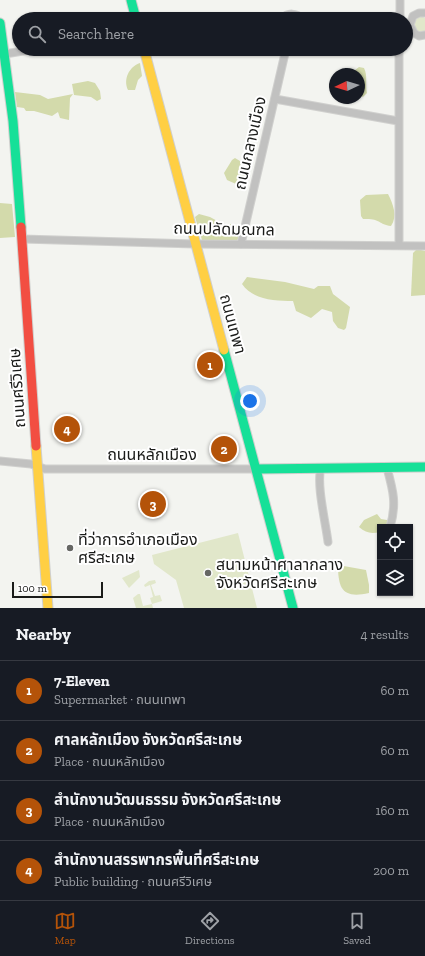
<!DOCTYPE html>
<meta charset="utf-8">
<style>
:root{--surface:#171b24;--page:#20242c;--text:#f1f3f6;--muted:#9ea1a6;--line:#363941;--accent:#b45309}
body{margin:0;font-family:"Zilla Slab","Noto Sans Thai",serif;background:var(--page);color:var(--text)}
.controls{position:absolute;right:12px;bottom:12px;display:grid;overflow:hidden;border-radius:0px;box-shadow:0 1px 3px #0004}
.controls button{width:36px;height:36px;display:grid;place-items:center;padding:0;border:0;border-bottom:1px solid var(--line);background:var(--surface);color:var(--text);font:20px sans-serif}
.compass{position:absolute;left:329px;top:68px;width:36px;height:36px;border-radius:50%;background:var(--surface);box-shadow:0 1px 3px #0004;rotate:266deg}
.scale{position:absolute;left:12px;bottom:10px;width:91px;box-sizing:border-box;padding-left:4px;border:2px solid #1a1b19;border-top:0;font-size:11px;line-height:14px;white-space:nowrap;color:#1a1b19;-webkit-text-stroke:3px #fff;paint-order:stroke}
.you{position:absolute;left:250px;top:401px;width:14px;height:14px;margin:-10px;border:3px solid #fff;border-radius:50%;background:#1a73e8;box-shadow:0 0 0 6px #1a73e833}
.badge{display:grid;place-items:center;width:26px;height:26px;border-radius:50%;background:var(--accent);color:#fff;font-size:13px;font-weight:700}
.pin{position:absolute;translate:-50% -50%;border:2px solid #fff;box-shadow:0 1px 4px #0006}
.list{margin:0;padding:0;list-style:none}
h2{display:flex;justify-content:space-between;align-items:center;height:52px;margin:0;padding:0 16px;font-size:17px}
h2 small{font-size:13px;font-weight:400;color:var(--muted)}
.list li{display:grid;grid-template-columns:26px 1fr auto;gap:12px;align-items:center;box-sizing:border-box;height:60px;padding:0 16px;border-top:1px solid var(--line)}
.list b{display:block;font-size:15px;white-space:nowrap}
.list p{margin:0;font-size:13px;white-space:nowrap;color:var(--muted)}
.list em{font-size:13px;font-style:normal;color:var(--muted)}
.icon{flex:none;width:22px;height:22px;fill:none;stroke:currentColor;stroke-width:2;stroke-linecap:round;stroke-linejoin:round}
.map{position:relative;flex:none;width:425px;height:608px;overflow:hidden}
.search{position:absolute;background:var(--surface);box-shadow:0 1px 3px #0004;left:12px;right:12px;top:12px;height:44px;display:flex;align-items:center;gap:10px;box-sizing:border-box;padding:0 14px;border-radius:22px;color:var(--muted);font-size:15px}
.sheet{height:292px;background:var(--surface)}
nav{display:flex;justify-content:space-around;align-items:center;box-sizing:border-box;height:56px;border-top:1px solid var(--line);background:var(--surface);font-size:11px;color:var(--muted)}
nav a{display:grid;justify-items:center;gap:2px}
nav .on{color:var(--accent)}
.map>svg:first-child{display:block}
</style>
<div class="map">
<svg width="425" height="608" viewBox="0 0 425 608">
<rect width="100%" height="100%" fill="#f3f4f0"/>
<!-- green -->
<g fill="#e1e7ca">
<path d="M421 16 425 18V32C413 36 410 21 421 16Z"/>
<path d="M238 533 257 608H184L176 580 154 564 152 555Z"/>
<path d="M139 570 140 577 129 588 122 578Z"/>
<path d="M155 580 156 583 151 585 155 596 160 595 162 601 152 604 153 608H136L133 598 138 594H140L143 606 152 604 150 598 153 597 150 585 145 587 144 585 149 581Z"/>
</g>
<!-- forest -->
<g fill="#d3daab">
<path d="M140 63 142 76 138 80 135 90H128C123 79 129 67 140 63Z"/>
<path d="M359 67 364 68C368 76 365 84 367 93L363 97 359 95V74H350Z"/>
<path d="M88 81 95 83 100 91 101 99 97 101 91 97 74 95 72 84Z"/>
<path d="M15 92 40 95 48 99 73 94 70 98 69 120 60 118 58 112 52 116 34 111H26L24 108 17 107Z"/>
<path d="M235 158 240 161 241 167 248 172 247 183 236 184 227 180 224 173 232 160Z"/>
<path d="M388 194C393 204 398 216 391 226 378 224 380 218 363 219L361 216 360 200 366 195Z"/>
<path d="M0 203 12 204 15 237 0 238Z"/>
<path d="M199 214 210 217 221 223 220 232H229L230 224 242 227 238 239 236 241 202 240 195 217Z"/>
<path d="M417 249 425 251V295L411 296 413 253Z"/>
<path d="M247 277 285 282 314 289 318 286H330L333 294 350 307 346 328 344 330 338 328 333 321 332 312 322 309 311 318 296 311 293 301C275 301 253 300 242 284Z"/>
<path d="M377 514 381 519 387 520V527H380V532C371 534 366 533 359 527L364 520Z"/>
<path d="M338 565 366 570 369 585V593C343 599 338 589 338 565Z"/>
</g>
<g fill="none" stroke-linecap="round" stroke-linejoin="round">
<!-- street casing -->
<g stroke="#d0d0ce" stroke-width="9">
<g id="street">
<path d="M425 13H419L413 16 410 25 414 33 419 36 425 35"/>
<path d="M282 19C288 12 296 13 303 19"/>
<path d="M400 19V0"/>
<path d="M399 49V245"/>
<path d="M5 54 35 49"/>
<path d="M275 99 398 121"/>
<path d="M22 239 195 244 425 246"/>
<path d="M241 244 286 49"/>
<path d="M0 461 31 464 45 469H257"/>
<path d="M321 468C316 484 326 524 328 542"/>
<path d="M387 468C393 490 397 504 390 527"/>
</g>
</g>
<!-- fast casing -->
<g stroke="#d0d0ce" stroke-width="11">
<g id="fast">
<path d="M131 0 136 19"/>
<path d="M0 23 13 121 21 227"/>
<path d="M224 350 293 608"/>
<path d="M257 469 425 467"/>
</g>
</g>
<!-- slow casing -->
<g stroke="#d0d0ce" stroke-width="11">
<g id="slow">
<path d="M144 49 224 350"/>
<path d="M36 446 48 608"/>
</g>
</g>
<!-- jam casing -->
<g stroke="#d0d0ce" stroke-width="11">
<path id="jam" d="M21 227 36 446"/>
</g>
<!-- street -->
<use href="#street" stroke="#c1c1c0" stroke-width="7"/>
<!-- fast -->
<use href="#fast" stroke="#16e098" stroke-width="9"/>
<!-- slow -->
<use href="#slow" stroke="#ffcf43" stroke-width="9"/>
<!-- jam -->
<use href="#jam" stroke="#f24e42" stroke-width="9"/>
</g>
<!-- markers -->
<g fill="#666764" stroke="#fff" stroke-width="1.5">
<circle cx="70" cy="548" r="4"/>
<circle cx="208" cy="573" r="4"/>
</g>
<g text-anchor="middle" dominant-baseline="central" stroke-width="4" stroke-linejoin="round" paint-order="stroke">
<!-- street labels -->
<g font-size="16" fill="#1a1b19" stroke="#fff">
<text transform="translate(250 143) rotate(-77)">ถนนกลางเมือง</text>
<text transform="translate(224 229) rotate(1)">ถนนปลัดมณฑล</text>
<text transform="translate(233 324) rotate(75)">ถนนเทพา</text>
<text transform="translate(17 388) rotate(-94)">ถนนศรีวิเศษ</text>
<text x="152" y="454">ถนนหลักเมือง</text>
</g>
<!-- poi labels -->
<g font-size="16" fill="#1a1b19" stroke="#fff" text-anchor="start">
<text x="78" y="539">ที่ว่าการอำเภอเมือง<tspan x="78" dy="18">ศรีสะเกษ</tspan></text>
<text x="216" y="564">สนามหน้าศาลากลาง<tspan x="216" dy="18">จังหวัดศรีสะเกษ</tspan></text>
</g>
</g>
</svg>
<div class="controls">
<button><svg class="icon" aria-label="locate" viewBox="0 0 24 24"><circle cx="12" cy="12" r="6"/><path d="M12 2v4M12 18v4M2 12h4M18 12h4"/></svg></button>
<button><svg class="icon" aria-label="layers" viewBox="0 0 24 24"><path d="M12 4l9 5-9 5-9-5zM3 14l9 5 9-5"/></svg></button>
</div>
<svg class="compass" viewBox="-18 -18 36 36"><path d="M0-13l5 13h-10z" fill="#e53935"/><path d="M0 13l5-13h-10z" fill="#9ea1a6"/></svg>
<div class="scale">100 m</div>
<div class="you"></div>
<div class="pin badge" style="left:210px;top:365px">1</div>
<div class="pin badge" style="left:224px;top:449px">2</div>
<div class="pin badge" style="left:153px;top:504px">3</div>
<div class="pin badge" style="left:67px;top:429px">4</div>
<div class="search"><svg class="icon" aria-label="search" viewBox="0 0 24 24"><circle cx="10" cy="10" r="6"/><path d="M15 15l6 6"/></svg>Search here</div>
</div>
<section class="sheet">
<h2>Nearby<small>4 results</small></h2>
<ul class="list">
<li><span class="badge">1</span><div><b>7-Eleven</b><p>Supermarket · ถนนเทพา</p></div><em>60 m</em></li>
<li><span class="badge">2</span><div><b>ศาลหลักเมือง จังหวัดศรีสะเกษ</b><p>Place · ถนนหลักเมือง</p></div><em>60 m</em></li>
<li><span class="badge">3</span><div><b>สำนักงานวัฒนธรรม จังหวัดศรีสะเกษ</b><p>Place · ถนนหลักเมือง</p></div><em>160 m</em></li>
<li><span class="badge">4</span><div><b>สำนักงานสรรพากรพื้นที่ศรีสะเกษ</b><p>Public building · ถนนศรีวิเศษ</p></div><em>200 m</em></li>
</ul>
</section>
<nav>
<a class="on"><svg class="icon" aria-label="map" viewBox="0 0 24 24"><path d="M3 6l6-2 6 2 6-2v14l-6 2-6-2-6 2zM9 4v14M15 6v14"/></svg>Map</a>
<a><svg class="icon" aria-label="directions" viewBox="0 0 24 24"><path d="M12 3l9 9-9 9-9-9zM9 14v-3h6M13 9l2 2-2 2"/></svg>Directions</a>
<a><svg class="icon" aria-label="saved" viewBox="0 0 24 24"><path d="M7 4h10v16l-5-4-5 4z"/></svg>Saved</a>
</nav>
